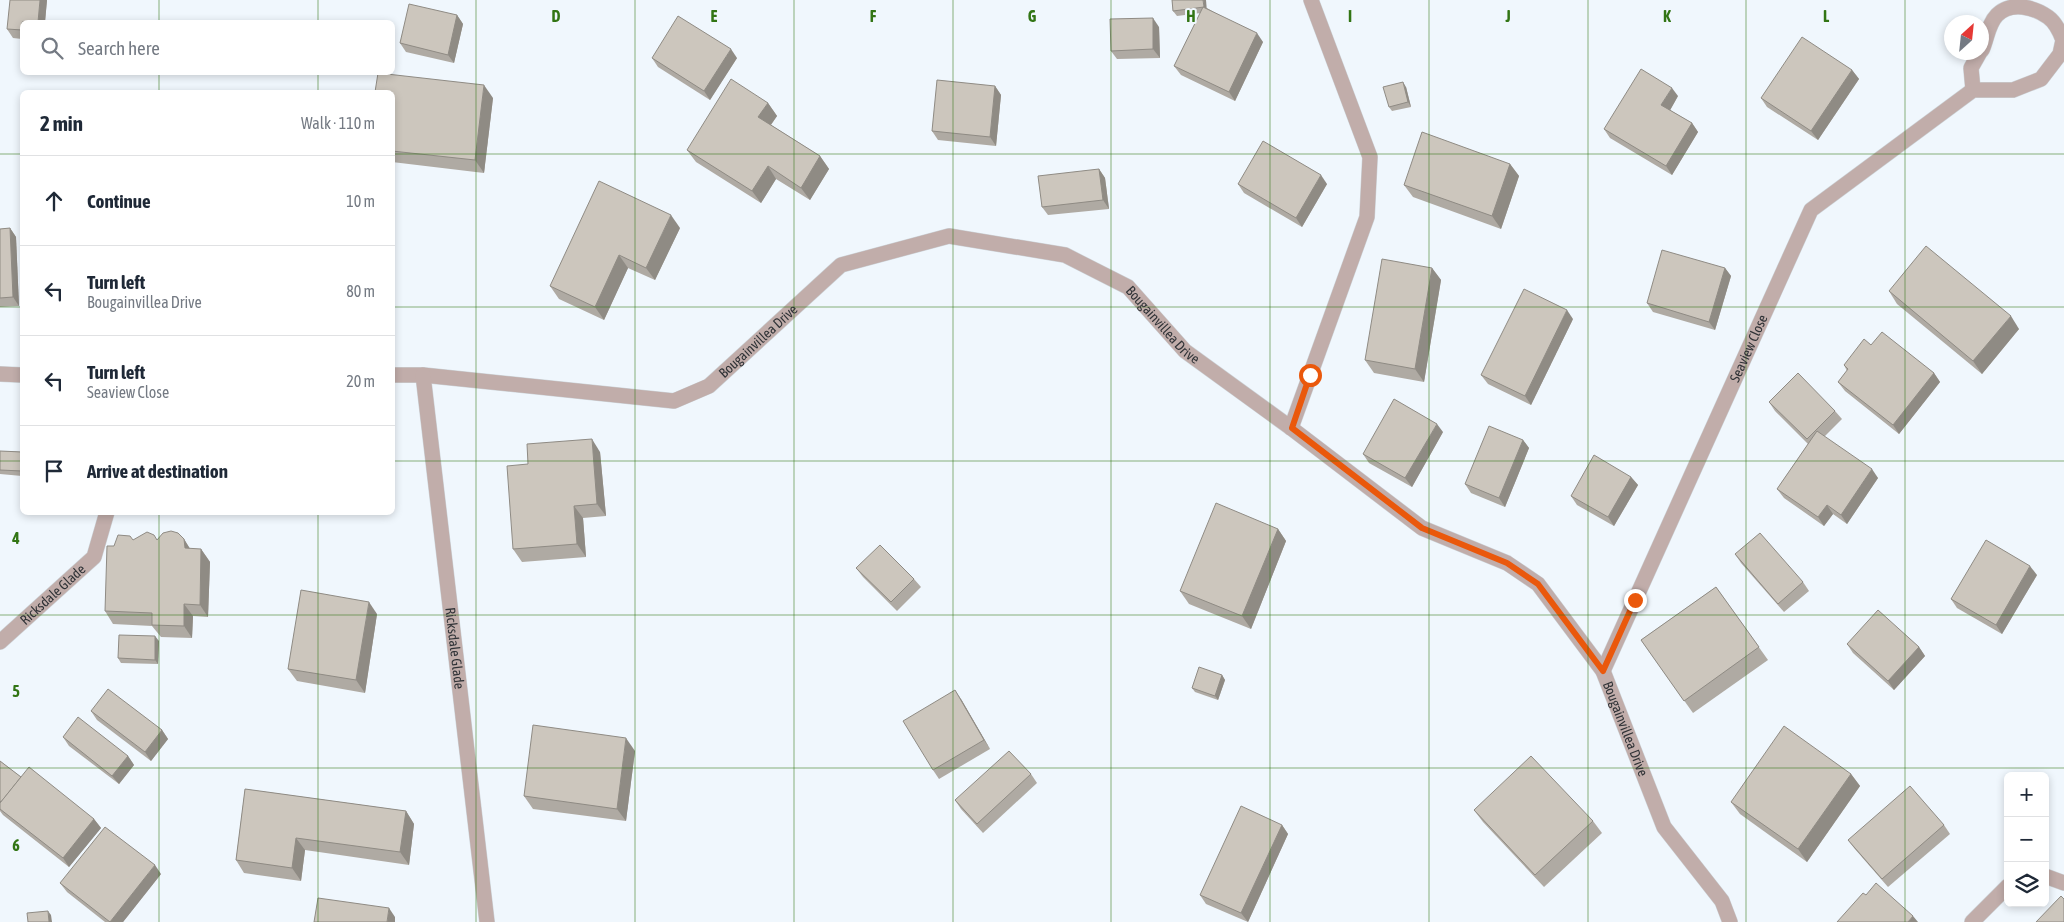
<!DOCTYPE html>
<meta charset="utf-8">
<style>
:root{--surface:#fff;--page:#f6f6f7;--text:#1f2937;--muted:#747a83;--line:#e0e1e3}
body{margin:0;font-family:"Asap Condensed",sans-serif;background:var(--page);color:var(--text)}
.controls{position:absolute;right:15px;bottom:15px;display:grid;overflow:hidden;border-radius:8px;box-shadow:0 2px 8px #0003}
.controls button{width:45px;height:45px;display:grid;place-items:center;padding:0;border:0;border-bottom:1px solid var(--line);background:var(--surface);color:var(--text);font:25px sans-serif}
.compass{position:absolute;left:1944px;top:15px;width:45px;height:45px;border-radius:50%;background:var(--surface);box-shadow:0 2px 8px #0003;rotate:27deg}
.stop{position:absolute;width:15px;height:15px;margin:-11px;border:4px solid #ea580c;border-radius:50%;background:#fff}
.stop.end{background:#ea580c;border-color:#fff;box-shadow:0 1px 5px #0008}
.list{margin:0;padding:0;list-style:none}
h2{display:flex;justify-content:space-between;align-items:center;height:65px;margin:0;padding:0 20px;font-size:21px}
h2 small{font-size:16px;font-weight:400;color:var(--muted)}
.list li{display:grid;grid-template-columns:32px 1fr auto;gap:15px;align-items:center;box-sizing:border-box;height:90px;padding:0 20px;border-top:1px solid var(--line)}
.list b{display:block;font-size:19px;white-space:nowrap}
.list p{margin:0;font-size:16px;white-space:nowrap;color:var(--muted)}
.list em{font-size:16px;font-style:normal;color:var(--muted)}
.icon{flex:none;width:28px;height:28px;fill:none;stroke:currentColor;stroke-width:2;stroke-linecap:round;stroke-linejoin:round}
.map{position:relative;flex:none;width:2064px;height:922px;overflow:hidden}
.search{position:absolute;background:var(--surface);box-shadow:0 2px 8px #0003;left:20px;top:20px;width:375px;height:55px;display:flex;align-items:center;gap:12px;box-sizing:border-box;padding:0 18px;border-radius:8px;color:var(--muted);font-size:19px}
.panel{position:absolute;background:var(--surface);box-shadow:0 2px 8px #0003;left:20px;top:90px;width:375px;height:425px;border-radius:8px}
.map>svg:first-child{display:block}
</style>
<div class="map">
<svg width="2064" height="922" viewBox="0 0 2064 922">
<rect width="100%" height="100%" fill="#f0f7fd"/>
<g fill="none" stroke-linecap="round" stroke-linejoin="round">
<!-- minor casing -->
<g stroke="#cdd4d9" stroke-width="16">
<g id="minor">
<path d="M1973 90 1971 68 1980 52"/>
<path d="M0 374 22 375"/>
<path id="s1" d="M392 375H423L674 401 709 386 841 265 949 236 1065 255 1128 287 1185 351 1291 428 1422 528 1507 563 1538 584 1603 671 1664 827 1722 901 1730 922"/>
<path id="s2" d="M423 375 487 922"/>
<path d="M1291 428 1367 217 1370 157 1311 0"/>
<path id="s3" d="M0 642 94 557 107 512"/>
<path id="s4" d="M1603 671 1811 210 1973 90H2013L2041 79 2060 54 2063 40C2060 32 2055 22 2048 17 2034 7 2011 1 1997 15 1988 24 1987 39 1982 50"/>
<path d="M2045 876 2064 883"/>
<path d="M1972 922 2008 886"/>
</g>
</g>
<!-- minor -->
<use href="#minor" stroke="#c1adaa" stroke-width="15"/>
</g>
<!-- wall -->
<g fill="#afaaa3">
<path d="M47 0 45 22H22V39L13 38 7 29Z"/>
<path d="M1172 0 1207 8 1263 42 1235 101 1181 75 1174 66 1201 13 1177 16 1173 11Z"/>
<path d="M457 15 463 24 454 63 406 52 400 43Z"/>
<path d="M1159 27 1160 58 1117 59 1111 51Z"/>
<path d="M652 58H737L710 100 658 67Z"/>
<path d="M1852 70 1859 79 1818 140 1767 107 1761 98Z"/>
<path d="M995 86 1001 95 996 146 938 140 932 131Z"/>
<path d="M1406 87 1411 107 1392 111 1389 107Z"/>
<path d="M392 92 493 98 484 173 392 162Z"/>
<path d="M1678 96 1670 110 1692 123 1698 132 1672 175 1610 138 1604 129Z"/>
<path d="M768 103 777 116 771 125 820 156 829 169 810 200 776 179 761 203 696 162 687 150Z"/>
<path d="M1510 164 1519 176 1501 229 1413 197 1404 185Z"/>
<path d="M1099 169 1105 178 1109 209 1048 215 1042 207Z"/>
<path d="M1238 184H1327L1302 227 1244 193Z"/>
<path d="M10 228 16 237 19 306 0 307V229Z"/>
<path d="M680 228 655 280 628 268 604 320 559 299 550 286Z"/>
<path d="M1432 268 1441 280 1424 382 1374 373 1365 360Z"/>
<path d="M1725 268 1731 276 1715 330 1653 312 1647 303Z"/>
<path d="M1889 291 2019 329 1982 374 1897 304Z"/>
<path d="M1573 319 1531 405 1488 384 1481 375Z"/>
<path d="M1871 345 1934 373 1940 382 1899 434 1845 391 1838 382 1847 371 1844 365Z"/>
<path d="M1769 402 1835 411 1842 419 1824 437 1878 478 1847 524 1833 514 1824 526 1784 498 1777 489 1808 444 1775 411Z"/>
<path d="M1443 432 1412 487 1369 463 1363 454Z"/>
<path d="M1523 440 1529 448 1505 507 1471 493 1465 484Z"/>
<path d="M0 451 22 452V476L0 474Z"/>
<path d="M600 452 606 516 583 518 586 557 522 562 513 549 528 464Z"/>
<path d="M1631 477 1638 485 1614 526 1577 505 1571 496Z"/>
<path d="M1278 529 1286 541 1251 629 1189 604 1180 591Z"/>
<path d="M184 539 190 549H201L210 562 208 617 193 616 192 638 161 637 152 626 113 624 105 611 114 546 133 540Z"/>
<path d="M1735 554 1803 582 1809 591 1784 612 1741 563Z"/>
<path d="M856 568 914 579 921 587 897 611 863 577Z"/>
<path d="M2037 575 2002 634 1957 608 1951 599Z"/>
<path d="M1716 587 1768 660 1693 713 1641 640Z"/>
<path d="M377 614 365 693 297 681 288 669Z"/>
<path d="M159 641 158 664 121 663 118 658Z"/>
<path d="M1847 644 1919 647 1925 656 1894 690 1853 653Z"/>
<path d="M1222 675 1225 680 1218 700 1195 692 1192 688Z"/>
<path d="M961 699 990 749 939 779 933 770Z"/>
<path d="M91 711 162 730 168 739 151 761 97 720Z"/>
<path d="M63 737 128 756 134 765 119 784 69 746Z"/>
<path d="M635 751 626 821 533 809 524 796Z"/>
<path d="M0 761 21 777 94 819 101 828 69 867 3 815 0 811Z"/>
<path d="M1031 774 1037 783 983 833 961 809 955 800Z"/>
<path d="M1851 774 1860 786 1807 862 1740 814 1731 802Z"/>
<path d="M245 789 406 811 414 824 409 865 305 850 301 881 244 873 236 860Z"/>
<path d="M1474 810 1593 821 1602 833 1544 887 1483 822Z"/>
<path d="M1282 825 1288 834 1248 922 1206 904 1200 895Z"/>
<path d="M1944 825 1950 834 1888 887 1854 848 1848 840Z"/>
<path d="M161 874 123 922H105L67 892 60 883Z"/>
</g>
<!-- shaded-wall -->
<g fill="#8f8b84">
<path d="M40 0H47L45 22H38Z"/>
<path d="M1203 0H1206L1207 12 1204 7Z"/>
<path d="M457 15 463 24 454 63 448 55Z"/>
<path d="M1153 18 1159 27 1160 58 1153 49Z"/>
<path d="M1257 33 1263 42 1235 101 1229 92Z"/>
<path d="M731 49 737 58 710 100 704 91Z"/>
<path d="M1852 70 1859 79 1818 140 1811 131Z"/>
<path d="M1403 82 1406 87 1411 107 1408 102Z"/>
<path d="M484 85 493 98 484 173 475 160Z"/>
<path d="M995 86 1001 95 996 146 990 137Z"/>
<path d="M1672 88 1678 96 1668 114 1661 105Z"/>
<path d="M768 103 777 116 767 130 758 117Z"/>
<path d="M1692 123 1698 132 1672 175 1666 166Z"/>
<path d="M820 156 829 169 810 200 801 188Z"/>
<path d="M1510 164 1519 176 1501 229 1492 216Z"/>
<path d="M768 166 776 179 761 203 752 191Z"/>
<path d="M1099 169 1105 178 1109 209 1103 200Z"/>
<path d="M1321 175 1327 184 1302 227 1296 218Z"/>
<path d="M671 215 680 228 655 280 646 268Z"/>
<path d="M10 228 16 237 19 306 13 297Z"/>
<path d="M619 255 628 268 604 320 595 307Z"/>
<path d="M1432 268 1441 280 1424 382 1415 369Z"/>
<path d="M1725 268 1731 276 1715 330 1709 322Z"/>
<path d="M1567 310 1573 319 1531 405 1525 396Z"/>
<path d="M2011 316 2019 329 1982 374 1973 361Z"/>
<path d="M1934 373 1940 382 1899 434 1893 425Z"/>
<path d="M1437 424 1443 432 1412 487 1405 478Z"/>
<path d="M592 439 600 452 606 516 597 504Z"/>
<path d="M1523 440 1529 448 1505 507 1499 498Z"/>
<path d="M1872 469 1878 478 1847 524 1841 515Z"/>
<path d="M1631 477 1638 485 1614 526 1608 517Z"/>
<path d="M1827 505 1833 514 1824 526 1818 517Z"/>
<path d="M574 506 583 518 586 557 577 544Z"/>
<path d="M1278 529 1286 541 1251 629 1242 616Z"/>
<path d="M184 539 192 552 185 548Z"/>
<path d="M201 549 210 562 208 617 200 605Z"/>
<path d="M2030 566 2037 575 2002 634 1996 625Z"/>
<path d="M369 602 377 614 365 693 356 680Z"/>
<path d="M184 604 193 616 192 638 184 626Z"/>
<path d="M155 636 159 641 158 664 155 660Z"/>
<path d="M1919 647 1925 656 1894 690 1888 681Z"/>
<path d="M1222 675 1225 680 1218 700 1215 696Z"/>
<path d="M955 690 961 699 990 749 984 740Z"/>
<path d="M162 730 168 739 151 761 145 752Z"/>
<path d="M626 738 635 751 626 821 617 809Z"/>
<path d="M128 756 134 765 119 784 112 776Z"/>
<path d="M1851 774 1860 786 1807 862 1798 849Z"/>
<path d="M406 811 414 824 409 865 400 852Z"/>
<path d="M94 819 101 828 69 867 63 858Z"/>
<path d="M1282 825 1288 834 1248 922 1241 913Z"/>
<path d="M296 838 305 850 301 881 292 868Z"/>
<path d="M155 865 161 874 123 922H110Z"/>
<path d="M389 908 395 917V922H387Z"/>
<path d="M48 911 51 915 52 922H49Z"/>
<path d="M1913 916 1918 922H1908Z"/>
</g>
<!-- building -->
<g fill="#ccc6bd" stroke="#8f8b84">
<path d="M10 0H40L38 22H22V30L7 29Z"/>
<path d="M1172 0H1203L1204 7 1173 11Z"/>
<path d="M409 4 457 15 448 55 400 43Z"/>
<path d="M1203 7 1257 33 1229 92 1174 66Z"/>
<path d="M678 16 731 49 704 91 652 58Z"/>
<path d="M1153 18V49L1111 51 1110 19Z"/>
<path d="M1802 37 1852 70 1811 131 1761 98Z"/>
<path d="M1641 69 1672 88 1661 105 1692 123 1666 166 1604 129Z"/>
<path d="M378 73 484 85 475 160 392 151V92H375Z"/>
<path d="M731 79 768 103 758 117 820 156 801 188 768 166 752 191 687 150Z"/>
<path d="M937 80 995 86 990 137 932 131Z"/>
<path d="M1403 82 1408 102 1389 107 1383 87Z"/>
<path d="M1422 132 1510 164 1492 216 1404 185Z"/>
<path d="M1263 141 1321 175 1296 218 1238 184Z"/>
<path d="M1099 169 1103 200 1042 207 1038 176Z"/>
<path d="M599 181 671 215 646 268 619 255 595 307 550 286Z"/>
<path d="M10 228 13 297 0 298V229Z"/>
<path d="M1926 246 2011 316 1973 361 1889 291Z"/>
<path d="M1662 250 1725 268 1709 322 1647 303Z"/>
<path d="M1382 259 1432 268 1415 369 1365 360Z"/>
<path d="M1524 289 1567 310 1525 396 1481 375Z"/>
<path d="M1882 332 1934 373 1893 425 1838 382 1848 369 1844 365 1864 339 1871 345Z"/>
<path d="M1798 373 1835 411 1807 439 1769 402Z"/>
<path d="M1394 399 1437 424 1405 478 1363 454Z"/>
<path d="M1489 426 1523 440 1499 498 1465 484Z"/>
<path d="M1817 431 1872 469 1841 515 1827 505 1818 517 1777 489Z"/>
<path d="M592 439 597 504 574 506 577 544 513 549 507 466 528 464 527 444Z"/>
<path d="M0 451 22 452V471L0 470Z"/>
<path d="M1594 455 1631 477 1608 517 1571 496Z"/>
<path d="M1216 503 1278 529 1242 616 1180 591Z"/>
<path d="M171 531 178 533 184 539 185 548 201 549 200 605 184 604V626L152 625V613L105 611 107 546H114L118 535 130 536 133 540 147 532 154 535 157 540 163 533Z"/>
<path d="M1760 533 1803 582 1778 604 1735 554Z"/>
<path d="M1986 540 2030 566 1996 625 1951 599Z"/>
<path d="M880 545 914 579 891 602 856 568Z"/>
<path d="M1716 587 1759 647 1684 701 1641 640Z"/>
<path d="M301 590 369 602 356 680 288 669Z"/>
<path d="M1878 610 1919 647 1888 681 1847 644Z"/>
<path d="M119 635 155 636V660L118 658Z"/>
<path d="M1199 667 1222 675 1215 696 1192 688Z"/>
<path d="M108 689 162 730 145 752 91 711Z"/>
<path d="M955 690 984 740 933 770 903 721Z"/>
<path d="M78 717 128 756 112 776 63 737Z"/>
<path d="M533 725 626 738 617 809 524 796Z"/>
<path d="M1784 726 1851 774 1798 849 1731 802Z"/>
<path d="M1009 751 1031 774 977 824 955 800Z"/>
<path d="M1531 756 1593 821 1535 875 1474 810Z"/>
<path d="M0 761 21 777 1 802 0 801Z"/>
<path d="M29 767 94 819 63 858 0 809V803Z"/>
<path d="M1910 786 1944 825 1882 879 1848 840Z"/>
<path d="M245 789 406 811 400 852 296 838 292 868 236 860Z"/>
<path d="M1241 806 1282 825 1241 913 1200 895Z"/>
<path d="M105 827 155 865 110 922 60 883Z"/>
<path d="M1876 883 1913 916 1908 922H1837L1863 893 1866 895Z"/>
<path d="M2061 896 2064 899V922H2036Z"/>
<path d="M318 898 389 908 387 922H314Z"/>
<path d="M48 911 49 922H28L27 913Z"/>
</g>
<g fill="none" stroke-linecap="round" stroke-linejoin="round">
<!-- route -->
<path stroke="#ea580c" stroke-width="6" d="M1310 375 1292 428 1422 528 1507 563 1538 584 1603 671 1635 600"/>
</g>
<!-- grid -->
<path fill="none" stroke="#327514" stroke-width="1" stroke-opacity="0.55" d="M159 0V22M318 0V22M476 0V922M635 0V922M794 0V922M953 0V922M1111 0V922M1270 0V922M1429 0V922M1588 0V922M1746 0V922M1905 0V922M159 72V92M318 72V92M0 154H22M392 154H2064M0 307H22M392 307H2064M0 461H22M392 461H2064M159 512V922M318 512V922M0 615H2064M0 768H2064"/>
<g text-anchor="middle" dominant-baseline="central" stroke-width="4" stroke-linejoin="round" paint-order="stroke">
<!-- street labels -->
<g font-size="14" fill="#303337" stroke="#f0f7fd">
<text stroke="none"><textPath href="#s1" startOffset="852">Bougainvillea Drive</textPath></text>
<text stroke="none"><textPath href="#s1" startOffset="388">Bougainvillea Drive</textPath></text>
<text stroke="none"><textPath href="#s4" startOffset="354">Seaview Close</textPath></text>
<text stroke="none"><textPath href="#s3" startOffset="71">Ricksdale Glade</textPath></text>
<text stroke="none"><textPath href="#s2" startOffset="275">Ricksdale Glade</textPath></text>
<text stroke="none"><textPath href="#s1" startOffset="1482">Bougainvillea Drive</textPath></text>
</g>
</g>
<g font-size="16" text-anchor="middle" font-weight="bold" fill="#327514" stroke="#f0f7fd" stroke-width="4" stroke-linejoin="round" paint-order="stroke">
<text x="556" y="22">D</text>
<text x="714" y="22">E</text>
<text x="873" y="22">F</text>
<text x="1032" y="22">G</text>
<text x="1191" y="22">H</text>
<text x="1350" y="22">I</text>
<text x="1508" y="22">J</text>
<text x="1667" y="22">K</text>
<text x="1826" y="22">L</text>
<text x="16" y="544">4</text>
<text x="16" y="697">5</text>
<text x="16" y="851">6</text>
</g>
</svg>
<div class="controls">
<button>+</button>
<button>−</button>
<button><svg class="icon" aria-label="layers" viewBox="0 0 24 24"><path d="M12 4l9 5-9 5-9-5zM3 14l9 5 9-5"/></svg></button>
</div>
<svg class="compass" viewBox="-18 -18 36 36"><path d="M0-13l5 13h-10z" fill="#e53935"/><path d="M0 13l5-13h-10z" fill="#747a83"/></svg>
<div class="stop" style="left:1310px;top:375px"></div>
<div class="stop end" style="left:1635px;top:600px"></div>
<div class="search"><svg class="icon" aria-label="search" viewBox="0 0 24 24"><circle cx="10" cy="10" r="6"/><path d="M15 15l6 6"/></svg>Search here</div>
<section class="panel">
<h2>2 min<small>Walk · 110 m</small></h2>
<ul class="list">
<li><svg class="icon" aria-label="ahead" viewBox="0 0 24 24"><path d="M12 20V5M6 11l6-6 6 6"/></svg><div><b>Continue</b></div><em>10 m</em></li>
<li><svg class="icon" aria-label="left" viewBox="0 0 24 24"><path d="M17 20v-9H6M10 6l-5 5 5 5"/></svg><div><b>Turn left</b><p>Bougainvillea Drive</p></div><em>80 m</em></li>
<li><svg class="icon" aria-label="left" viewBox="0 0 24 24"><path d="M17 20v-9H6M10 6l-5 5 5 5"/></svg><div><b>Turn left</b><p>Seaview Close</p></div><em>20 m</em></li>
<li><svg class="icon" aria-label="arrive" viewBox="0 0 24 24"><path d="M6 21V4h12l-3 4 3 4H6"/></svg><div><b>Arrive at destination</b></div></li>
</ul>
</section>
</div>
